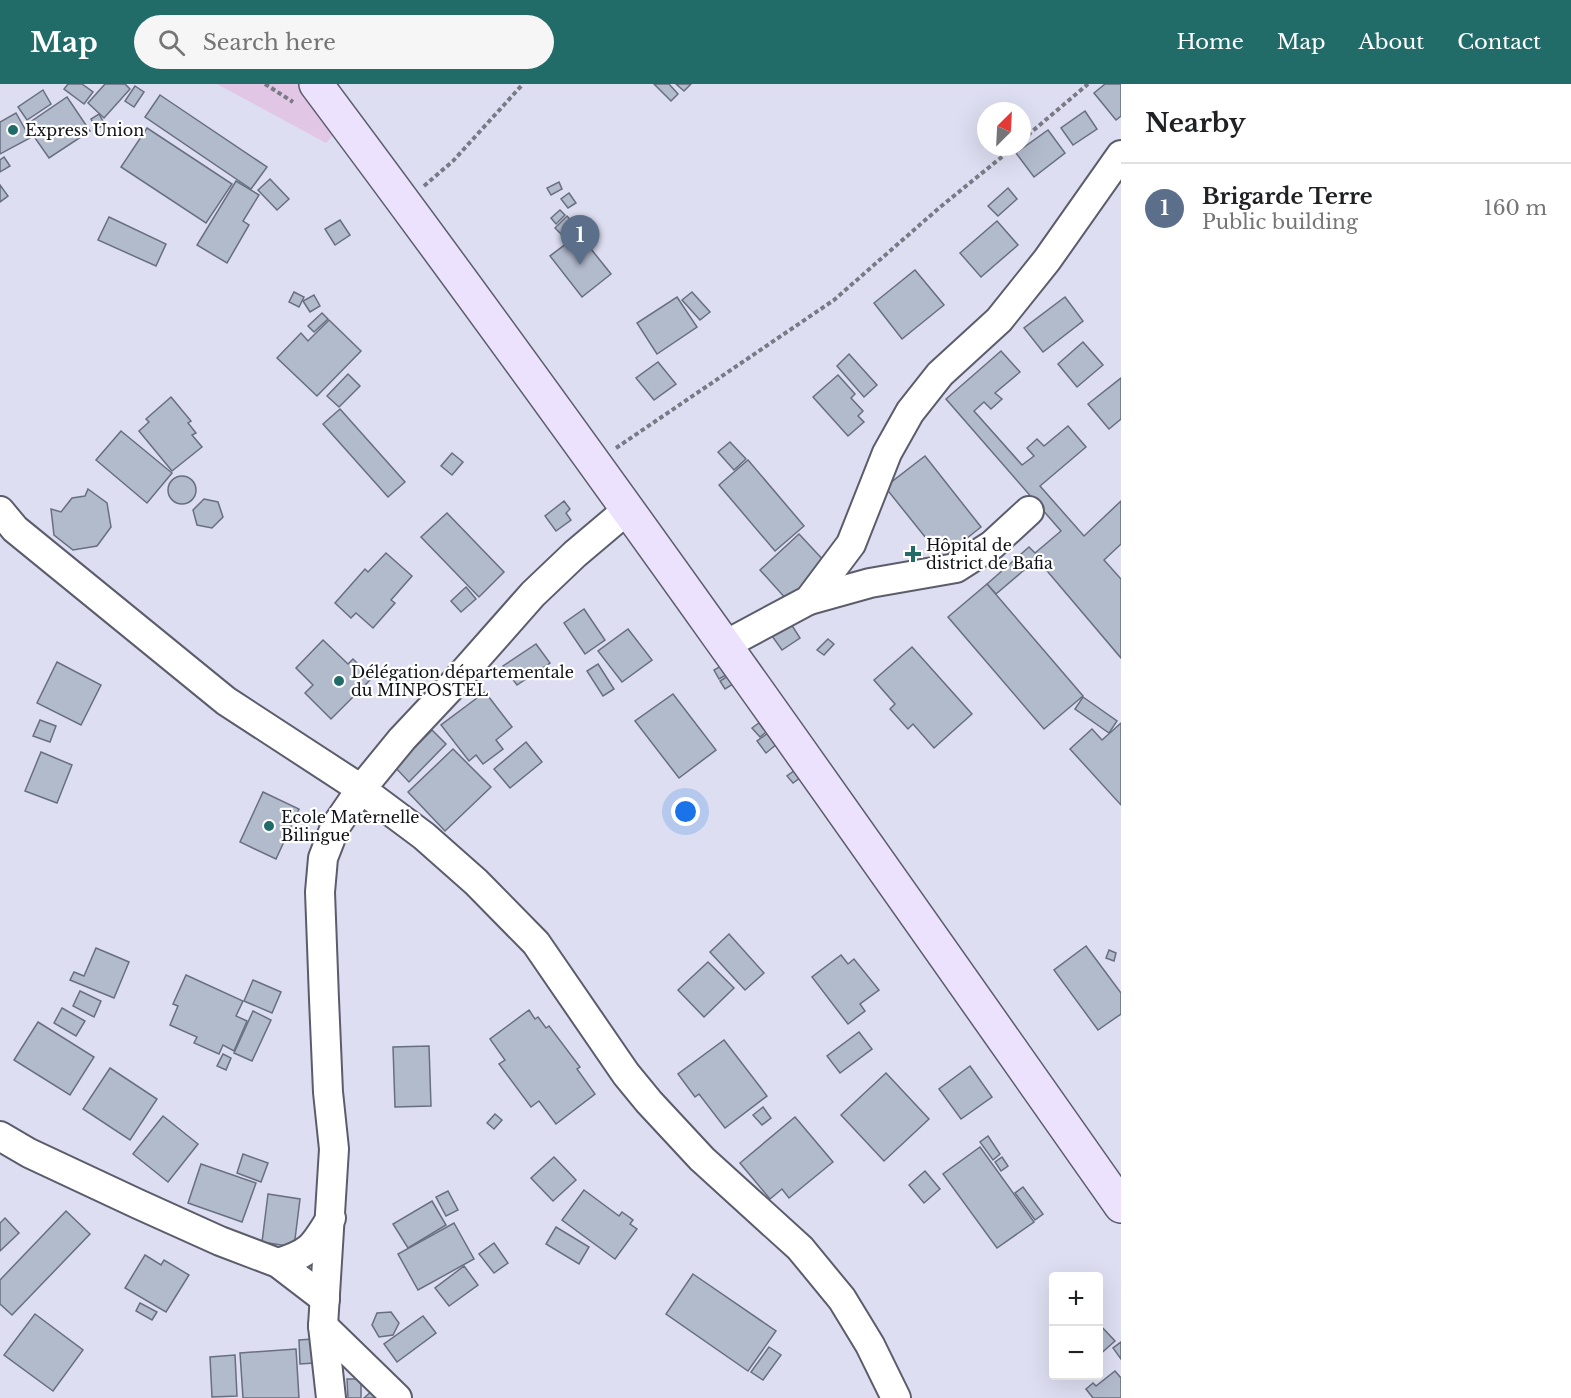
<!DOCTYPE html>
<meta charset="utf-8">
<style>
:root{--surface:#fff;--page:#f6f6f6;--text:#202124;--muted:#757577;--line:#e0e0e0;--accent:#216c69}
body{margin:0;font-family:"Libre Baskerville",serif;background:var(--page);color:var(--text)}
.controls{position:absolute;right:18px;bottom:18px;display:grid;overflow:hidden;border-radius:6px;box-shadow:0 6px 24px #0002}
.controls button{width:54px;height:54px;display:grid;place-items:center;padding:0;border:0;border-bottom:2px solid var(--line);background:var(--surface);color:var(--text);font:30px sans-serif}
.compass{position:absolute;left:977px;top:18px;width:54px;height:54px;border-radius:50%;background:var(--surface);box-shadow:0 6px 24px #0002;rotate:24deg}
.you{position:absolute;left:686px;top:728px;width:21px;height:21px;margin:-15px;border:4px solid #fff;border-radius:50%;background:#1a73e8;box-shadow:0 0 0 9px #1a73e833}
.badge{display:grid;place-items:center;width:39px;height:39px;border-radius:50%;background:var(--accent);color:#fff;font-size:20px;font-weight:700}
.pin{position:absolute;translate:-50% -50px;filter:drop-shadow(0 2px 3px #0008)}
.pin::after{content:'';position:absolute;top:32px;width:21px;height:18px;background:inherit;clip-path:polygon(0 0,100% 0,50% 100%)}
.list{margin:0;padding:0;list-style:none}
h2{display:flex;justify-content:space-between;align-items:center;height:78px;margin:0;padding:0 24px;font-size:26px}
h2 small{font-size:20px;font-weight:400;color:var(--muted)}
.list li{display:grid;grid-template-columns:39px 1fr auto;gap:18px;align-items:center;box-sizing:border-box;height:90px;padding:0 24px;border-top:2px solid var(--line)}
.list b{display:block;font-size:22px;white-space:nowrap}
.list p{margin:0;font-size:20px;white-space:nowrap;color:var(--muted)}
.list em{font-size:20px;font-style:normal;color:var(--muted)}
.icon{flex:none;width:33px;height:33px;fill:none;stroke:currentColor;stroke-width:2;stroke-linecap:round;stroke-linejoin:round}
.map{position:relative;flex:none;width:1121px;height:1314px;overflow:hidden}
header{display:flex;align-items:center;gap:36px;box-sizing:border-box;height:84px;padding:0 30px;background:var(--accent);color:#fff}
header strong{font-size:28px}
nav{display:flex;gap:33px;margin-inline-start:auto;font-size:21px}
.search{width:420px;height:54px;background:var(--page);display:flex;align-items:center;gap:15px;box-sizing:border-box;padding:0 21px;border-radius:33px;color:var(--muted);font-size:22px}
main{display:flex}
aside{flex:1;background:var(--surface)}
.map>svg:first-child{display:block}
</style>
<header>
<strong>Map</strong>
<div class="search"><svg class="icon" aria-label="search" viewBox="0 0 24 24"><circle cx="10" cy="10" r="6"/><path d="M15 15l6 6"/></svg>Search here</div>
<nav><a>Home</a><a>Map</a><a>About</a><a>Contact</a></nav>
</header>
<main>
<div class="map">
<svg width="1121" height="1314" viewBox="0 0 1121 1314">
<rect width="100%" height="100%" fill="#dddef1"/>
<!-- green -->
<path fill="#e1c6e6" d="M217 0H303L338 46 326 59Z"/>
<!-- building -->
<g fill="#b2bbcc" stroke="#686f7f" stroke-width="1.5">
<path d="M68 0H82L93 8 84 20 64 5Z"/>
<path d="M105 0H125L130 5 104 34 88 19Z"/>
<path d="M654 0H669L678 10 671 17Z"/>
<path d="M676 0H691L684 7Z"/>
<path d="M1105 0H1121V32L1116 36 1094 9Z"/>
<path d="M135 2 144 8 134 23 125 17Z"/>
<path d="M43 6 51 20 27 36 18 23Z"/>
<path d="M160 11 267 83 251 105 145 33Z"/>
<path d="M67 13 90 47 49 74 26 41Z"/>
<path d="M1085 27 1097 45 1073 61 1061 44Z"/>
<path d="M16 29 30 54 0 70V38Z"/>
<path d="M99 30 105 41 96 45 91 35Z"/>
<path d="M147 44 232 100 206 139 121 83Z"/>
<path d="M1048 46 1065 69 1034 93 1016 69Z"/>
<path d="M4 73 10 82 0 88V76Z"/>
<path d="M270 95 289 115 277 126 258 106Z"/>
<path d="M236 97 259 111 243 137 249 141 227 179 197 161Z"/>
<path d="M559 98 562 105 551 111 547 104Z"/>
<path d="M0 101 8 112 0 118Z"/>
<path d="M1008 104 1017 115 998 132 988 122Z"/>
<path d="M569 109 576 119 568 124 561 115Z"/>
<path d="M560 126 565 131 556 140 551 134Z"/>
<path d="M567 132 573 139 561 150 555 144Z"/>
<path d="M109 133 166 160 156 182 98 156Z"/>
<path d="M340 136 350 151 335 161 325 145Z"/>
<path d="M997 137 1018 161 981 193 960 169Z"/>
<path d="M579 150 611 190 582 213 550 172Z"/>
<path d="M915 186 944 221 902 255 874 219Z"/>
<path d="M294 208 304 213 299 223 289 218Z"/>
<path d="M692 208 710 228 700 236 682 216Z"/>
<path d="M314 211 320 222 310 228 303 217Z"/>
<path d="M677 213 697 243 657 270 637 239Z"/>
<path d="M1065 213 1083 237 1043 268 1024 244Z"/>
<path d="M322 229 328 235 314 248 308 242Z"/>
<path d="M329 236 361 267 317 312 277 274 301 249 308 257Z"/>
<path d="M1083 258 1103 281 1077 303 1058 280Z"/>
<path d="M1001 267 1020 288 995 309 1002 315 991 325 984 318 974 327 1022 381 1034 372 1027 364 1037 355 1044 362 1068 342 1086 363 1040 402 1084 452 1121 417V460L1104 476 1121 495V574L1037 475 996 510 987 500 1029 463 1035 469 1061 447 946 315Z"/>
<path d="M849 270 877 301 864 313 837 282Z"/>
<path d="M658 278 676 300 654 316 636 294Z"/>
<path d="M348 290 360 302 339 323 327 312Z"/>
<path d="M838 291 855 310 851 314 863 327 858 332 864 338 848 352 813 313Z"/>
<path d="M1121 294V335L1109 345 1088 320Z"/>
<path d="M171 313 191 337 188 339 196 349 192 351 202 363 172 387 139 347 149 338 146 335Z"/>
<path d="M340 325 405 398 388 413 323 340Z"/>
<path d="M121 347 172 389 147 419 96 376Z"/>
<path d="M730 358 746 375 734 386 718 368Z"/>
<path d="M452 369 463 378 452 391 441 382Z"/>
<path d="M925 372 981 443 942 474 885 403Z"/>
<path d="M748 376 804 442 775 467 719 401Z"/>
<circle cx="182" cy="406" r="14"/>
<path d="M88 405 107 419 111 443 97 462 73 466 54 451 51 425 61 428 72 414 85 412Z"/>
<path d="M204 415 218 418 223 433 212 444 197 441 193 426Z"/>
<path d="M564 417 570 425 566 429 571 436 556 447 545 432Z"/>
<path d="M447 429 504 488 479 513 421 453Z"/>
<path d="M799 450 827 480 788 517 760 486Z"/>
<path d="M386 469 412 492 391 516 395 519 373 544 356 529 351 534 335 519 365 485 368 488Z"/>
<path d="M987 500 1083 612 1044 645 948 533Z"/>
<path d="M466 503 476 515 461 528 451 517Z"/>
<path d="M584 525 605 556 585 570 564 539Z"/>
<path d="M791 540 800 554 782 566 772 552Z"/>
<path d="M628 545 652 576 622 598 598 567Z"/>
<path d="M828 555 834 560 824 571 817 566Z"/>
<path d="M323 556 348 580 353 575 372 594 331 635 305 609 313 601 296 584Z"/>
<path d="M536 560 550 579 517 601 503 582Z"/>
<path d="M912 563 972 630 934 664 913 640 908 645 890 625 895 620 874 596Z"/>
<path d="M57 578 101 601 81 641 37 619Z"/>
<path d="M598 580 614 605 603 612 587 587Z"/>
<path d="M721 582 726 591 719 595 714 586Z"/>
<path d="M728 592 733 600 725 605 720 597Z"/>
<path d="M485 608 512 643 496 656 503 665 483 680 476 671 469 677 441 641Z"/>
<path d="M673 610 716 666 679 694 635 637Z"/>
<path d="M1083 613 1117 637 1109 649 1075 625Z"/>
<path d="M40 636 56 642 50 658 33 652Z"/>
<path d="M763 636 770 645 760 653 752 644Z"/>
<path d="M1121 639V721L1070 665 1092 645 1102 656Z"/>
<path d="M432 646 446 660 409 698 395 683Z"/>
<path d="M768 649 777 660 766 669 757 657Z"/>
<path d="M526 658 542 678 510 704 494 685Z"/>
<path d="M453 665 491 703 445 747 408 708Z"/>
<path d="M41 668 72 681 57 719 25 707Z"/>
<path d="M798 684 804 691 793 699 787 692Z"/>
<path d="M263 708 299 725 276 775 240 758Z"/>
<path d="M729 850 764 889 745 906 710 868Z"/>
<path d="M1086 862 1121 909V930L1098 946 1054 886Z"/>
<path d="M96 864 129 878 114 914 70 896 74 888 84 892Z"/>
<path d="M1109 866 1116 869 1114 877 1106 874Z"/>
<path d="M841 871 848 880 854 875 879 906 860 920 865 927 848 940 812 893Z"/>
<path d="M708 878 734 904 704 933 678 906Z"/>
<path d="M186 891 243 917 236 932 247 937 234 967 223 961 219 970 194 959 197 953 170 941 178 922 173 920Z"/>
<path d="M253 896 281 908 272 929 244 917Z"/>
<path d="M80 907 101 917 94 933 73 922Z"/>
<path d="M62 924 85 937 76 952 54 939Z"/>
<path d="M529 926 535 935 538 933 546 944 549 942 580 983 577 985 595 1010 556 1040 539 1017 531 1023 499 980 505 976 490 955Z"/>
<path d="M253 927 271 936 252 977 234 969Z"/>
<path d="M38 938 94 973 70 1011 14 976Z"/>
<path d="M859 948 872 965 840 989 827 972Z"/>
<path d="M724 956 767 1012 725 1044 699 1010 695 1013 678 990Z"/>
<path d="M429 962 431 1022 395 1023 393 963Z"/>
<path d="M223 970 231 974 226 986 217 982Z"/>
<path d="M970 982 992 1013 961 1035 939 1005Z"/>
<path d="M110 984 157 1015 130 1056 83 1025Z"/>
<path d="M886 989 929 1035 884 1077 841 1031Z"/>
<path d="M763 1023 771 1034 762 1041 753 1031Z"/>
<path d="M495 1030 502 1036 494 1045 487 1039Z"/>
<path d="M163 1032 198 1060 168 1098 133 1070Z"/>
<path d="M795 1033 833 1078 789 1114 782 1105 770 1115 740 1079Z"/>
<path d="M988 1052 1000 1070 993 1076 980 1058Z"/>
<path d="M980 1063 1034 1138 997 1164 943 1090Z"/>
<path d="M243 1070 268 1079 261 1098 237 1089Z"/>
<path d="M554 1073 576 1096 553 1117 531 1094Z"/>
<path d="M1002 1073 1008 1082 1001 1087 995 1078Z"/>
<path d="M201 1080 256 1099 242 1138 188 1119Z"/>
<path d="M925 1087 940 1105 924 1119 909 1101Z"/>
<path d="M1023 1103 1043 1130 1035 1136 1015 1109Z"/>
<path d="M584 1106 619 1132 622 1128 633 1136 630 1140 637 1145 615 1175 562 1136Z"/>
<path d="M448 1107 458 1126 446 1132 436 1113Z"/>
<path d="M268 1110 300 1115 294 1163 262 1158Z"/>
<path d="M432 1117 446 1141 408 1164 393 1140Z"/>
<path d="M66 1127 90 1150 12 1231 0 1220V1196Z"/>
<path d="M5 1134 19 1149 0 1167V1139Z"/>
<path d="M454 1139 474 1175 418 1206 398 1170Z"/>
<path d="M556 1143 589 1163 579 1180 546 1160Z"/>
<path d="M494 1159 508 1179 494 1189 479 1170Z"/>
<path d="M145 1171 161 1181 164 1176 189 1191 166 1228 125 1204Z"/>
<path d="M464 1182 478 1201 449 1222 435 1204Z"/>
<path d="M693 1190 776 1247 748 1287 666 1230Z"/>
<path d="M140 1219 157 1228 152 1236 136 1227Z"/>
<path d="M391 1228 399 1239 393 1251 379 1253 372 1241 377 1229Z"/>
<path d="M35 1230 83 1266 53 1307 4 1271Z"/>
<path d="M423 1232 436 1249 397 1278 384 1260Z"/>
<path d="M1098 1239 1115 1257 1098 1272Z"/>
<path d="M313 1255 314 1279 300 1280 299 1256Z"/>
<path d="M1121 1258V1275L1113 1264Z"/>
<path d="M769 1263 781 1271 763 1296 751 1288Z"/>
<path d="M296 1265 299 1314H243L240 1269Z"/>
<path d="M235 1271 237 1312 212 1313 210 1273Z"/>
<path d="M1115 1287 1121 1294V1314H1093L1086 1305 1093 1299 1096 1302Z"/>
<path d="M347 1295H361V1314H348Z"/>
<path d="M375 1304 385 1314H364Z"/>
</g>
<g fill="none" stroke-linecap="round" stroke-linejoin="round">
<!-- minor casing -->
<g stroke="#5b5c6c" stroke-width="32">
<g id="minor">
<path d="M0 427 15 445 226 617 361 705 424 752 476 798 536 859 626 990 649 1018 702 1075 800 1164 842 1215 870 1261 896 1314"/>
<path d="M809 516 870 499 956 484 992 461 1029 427"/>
<path d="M725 561 809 516 851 460 887 369 910 328 940 290 999 236 1047 176 1121 71"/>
<path d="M0 1052 29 1069 138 1120 220 1157 278 1179 325 1215"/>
<path d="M278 1179C311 1169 314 1162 331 1134"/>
<path d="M323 1242 397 1314"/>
<path d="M331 1314 323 1242 334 1065 328 1008 324 915 320 808 323 774 335 743 361 705 402 655 449 605 533 510 575 470 627 426"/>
</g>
</g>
<!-- secondary casing -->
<g stroke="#5b5c6c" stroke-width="36">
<path id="secondary" d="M316 0C592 369 856 745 1121 1122"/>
</g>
<!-- path -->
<g stroke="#797a86" stroke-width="4" stroke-dasharray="4.5 3" stroke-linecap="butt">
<path d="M265 0 293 18"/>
<path d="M1022 56 1088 0"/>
<path d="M424 102 453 77 523 0"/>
<path d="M616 364 834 216 939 124 1014 63"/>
</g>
<!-- minor -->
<use href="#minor" stroke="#fff" stroke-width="28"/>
<!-- secondary -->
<use href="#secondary" stroke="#ede2fe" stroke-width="33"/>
</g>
<!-- markers -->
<g fill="#216c69" stroke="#fff" stroke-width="2">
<circle cx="13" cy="46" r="6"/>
<path d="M910 461h6v6h6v6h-6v6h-6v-6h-6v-6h6z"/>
<circle cx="339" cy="597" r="6"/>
<circle cx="269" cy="742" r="6"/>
</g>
<g text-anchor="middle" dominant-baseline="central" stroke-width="4.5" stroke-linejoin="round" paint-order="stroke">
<!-- poi labels -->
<g font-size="16" fill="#101117" stroke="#fff" text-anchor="start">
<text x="25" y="46">Express Union</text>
<text x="926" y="461">Hôpital de<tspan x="926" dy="18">district de Bafia</tspan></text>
<text x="351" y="588">Délégation départementale<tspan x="351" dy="18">du MINPOSTEL</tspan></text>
<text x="281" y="733">Ecole Maternelle<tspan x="281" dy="18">Bilingue</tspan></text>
</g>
</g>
</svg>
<div class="controls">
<button>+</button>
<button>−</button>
</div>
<svg class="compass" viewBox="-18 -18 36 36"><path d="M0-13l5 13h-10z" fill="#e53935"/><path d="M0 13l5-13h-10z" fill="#757577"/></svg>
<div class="you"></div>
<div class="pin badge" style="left:580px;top:181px;background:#5c6f8a">1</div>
</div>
<aside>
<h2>Nearby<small></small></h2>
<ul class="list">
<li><span class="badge" style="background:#5c6f8a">1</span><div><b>Brigarde Terre</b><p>Public building</p></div><em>160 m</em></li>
</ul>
</aside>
</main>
